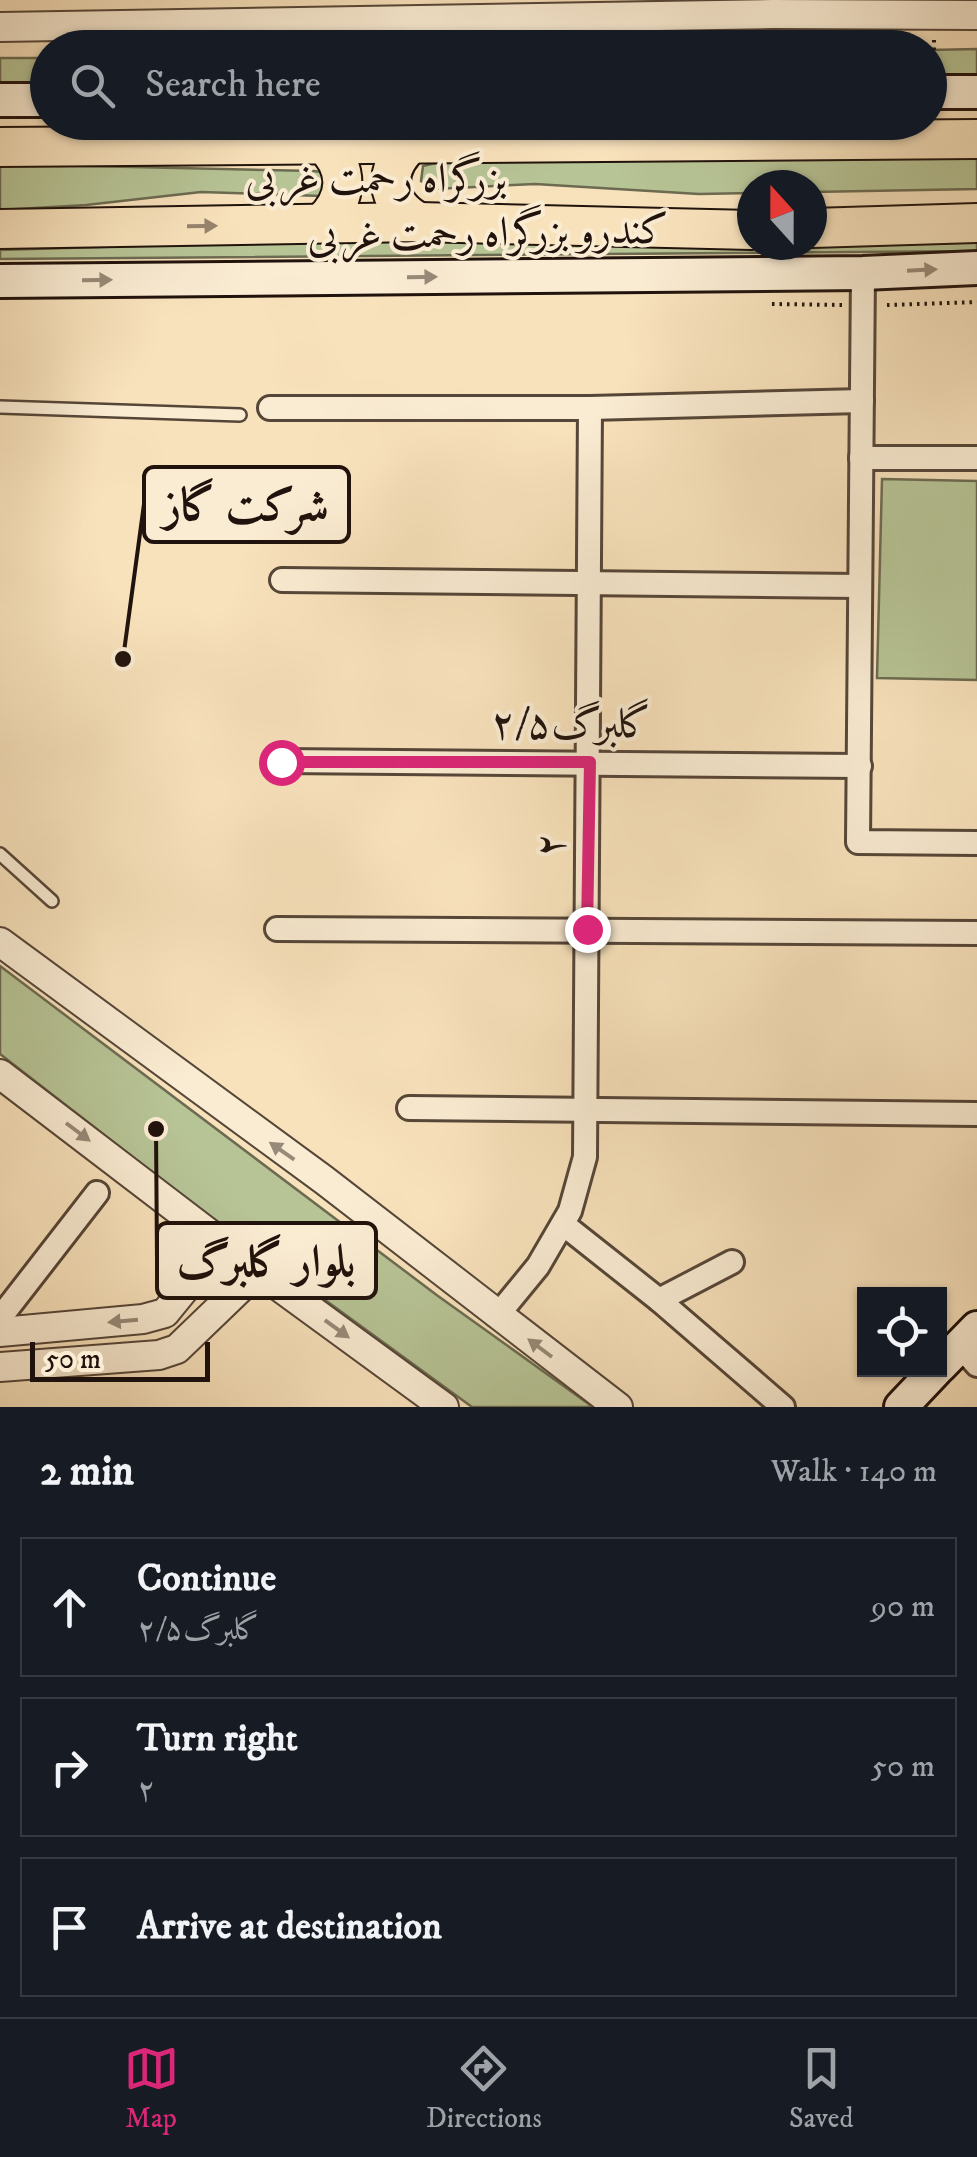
<!DOCTYPE html>
<meta charset="utf-8">
<style>
:root{--surface:#171b24;--page:#20242c;--text:#f1f3f6;--muted:#9ea1a6;--line:#363941;--accent:#db2777}
body{margin:0;font-family:"IM FELL DW Pica",Amiri,serif;background:var(--page);color:var(--text)}
.controls{position:absolute;right:30px;bottom:30px;display:grid;overflow:hidden;border-radius:0px;box-shadow:0 2px 8px #0004}
.controls button{width:90px;height:90px;display:grid;place-items:center;padding:0;border:0;border-bottom:2px solid var(--line);background:var(--surface);color:var(--text);font:50px sans-serif}
.compass{position:absolute;left:737px;top:170px;width:90px;height:90px;border-radius:50%;background:var(--surface);box-shadow:0 2px 8px #0004;rotate:339deg}
.scale{position:absolute;left:30px;bottom:25px;width:180px;box-sizing:border-box;padding-left:10px;border:5px solid #20120c;border-top:0;font-size:28px;line-height:35px;white-space:nowrap;color:#20120c;-webkit-text-stroke:8px #faecd3;paint-order:stroke}
.stop{position:absolute;width:30px;height:30px;margin:-22px;border:8px solid #db2777;border-radius:50%;background:#fff}
.stop.end{background:#db2777;border-color:#fff;box-shadow:0 2px 10px #0008}
.list{margin:0;padding:0;list-style:none}
h2{display:flex;justify-content:space-between;align-items:center;height:130px;margin:0;padding:0 40px;font-size:42px}
h2 small{font-size:32px;font-weight:400;color:var(--muted)}
.list li{display:grid;grid-template-columns:65px 1fr auto;gap:30px;align-items:center;box-sizing:border-box;height:140px;margin:0 20px 20px;padding:0 20px;border:2px solid var(--line);border-radius:0px}
.list b{display:block;font-size:38px;white-space:nowrap}
.list p{margin:0;font-size:32px;white-space:nowrap;color:var(--muted)}
.list em{font-size:32px;font-style:normal;color:var(--muted)}
.icon{flex:none;width:55px;height:55px;fill:none;stroke:currentColor;stroke-width:2;stroke-linecap:round;stroke-linejoin:round}
.map{position:relative;flex:none;width:977px;height:1407px;overflow:hidden}
.search{position:absolute;background:var(--surface);box-shadow:0 2px 8px #0004;left:30px;right:30px;top:30px;height:110px;display:flex;align-items:center;gap:25px;box-sizing:border-box;padding:0 35px;border-radius:55px;color:var(--muted);font-size:38px}
.sheet{height:610px;background:var(--surface)}
nav{display:flex;justify-content:space-around;align-items:center;box-sizing:border-box;height:140px;border-top:2px solid var(--line);background:var(--surface);font-size:28px;color:var(--muted)}
nav a{display:grid;justify-items:center;gap:5px}
nav .on{color:var(--accent)}
.map>svg:first-child{display:block}
</style>
<div class="map">
<svg width="977" height="1407" viewBox="0 0 977 1407">
<rect width="100%" height="100%" fill="#f8e2bc"/>
<filter id="stains"><feTurbulence type="fractalNoise" baseFrequency=".002" numOctaves="4"/><feColorMatrix values="0 0 0 0 .2 0 0 0 0 .09 0 0 0 0 .02 0 0 0 .5 -.17"/></filter>
<radialGradient id="worn" r=".72"><stop offset=".6" stop-color="#630" stop-opacity="0"/><stop offset="1" stop-color="#630" stop-opacity=".3"/></radialGradient>
<!-- green -->
<g fill="#b7c496" stroke="#6c6b51" stroke-width="2.5">
<path d="M977 49V81H930V50Z"/>
<rect x="0" y="58" width="47" height="34"/>
<path d="M977 158V189L812 192V185H752V193L699 194 535 184 435 189 421 181 423 166 444 161Z"/>
<path d="M0 164 314 171 329 173 321 196 201 192 86 205 0 210Z"/>
<path d="M752 239V245L977 239V251L0 259V250L302 241Z"/>
<path d="M882 479 977 481V680L877 678Z"/>
<path d="M0 966 438 1296 593 1407H472L192 1203 0 1054Z"/>
</g>
<g fill="none" stroke-linecap="round" stroke-linejoin="round">
<!-- service casing -->
<g stroke="#564638" stroke-width="16">
<g id="service">
<path d="M0 407 240 415"/>
<path d="M0 854 52 901"/>
</g>
</g>
<!-- minor casing -->
<g stroke="#564638" stroke-width="28">
<g id="minor">
<path d="M863 273 858 842 977 843"/>
<path d="M270 408H590L862 401"/>
<path d="M861 458H977"/>
<path d="M282 580 860 586"/>
<path d="M281 761 860 766"/>
<path d="M277 929 977 933"/>
<path d="M409 1108 977 1114"/>
<path d="M563 1224 659 1300 783 1407"/>
<path d="M659 1300 732 1262"/>
<path d="M497 1316 538 1266 570 1211 585 1157 590 408"/>
<path d="M0 1318 97 1193"/>
<path d="M959 1345 977 1365"/>
</g>
</g>
<!-- tertiary casing -->
<g stroke="#564638" stroke-width="32">
<g id="tertiary">
<path d="M0 27 773 14 977 15"/>
<path d="M0 942 324 1180 618 1407"/>
<path d="M0 1074 258 1271 444 1407"/>
<path d="M0 1332 143 1319 165 1313 222 1243"/>
<path d="M0 1367 159 1355 177 1349 258 1271"/>
</g>
</g>
<!-- secondary casing -->
<g stroke="#20120c" stroke-width="38">
<g id="secondary">
<path d="M930 92H977"/>
<path d="M0 100H48"/>
<path d="M0 281 863 273 977 268"/>
<path d="M940 1366 977 1328"/>
<path d="M901 1407 936 1370"/>
</g>
</g>
<!-- trunk casing -->
<g stroke="#20120c" stroke-width="42">
<g id="trunk">
<path d="M412 143C382 168 384 204 419 222"/>
<path d="M0 147 977 139"/>
<path d="M322 223C349 198 349 168 323 143"/>
<path d="M812 228 977 223"/>
<path d="M0 229 419 222 752 230"/>
</g>
</g>
<!-- path -->
<g stroke="#20120c" stroke-width="4" stroke-dasharray="2.5 5" stroke-linecap="butt">
<path d="M934 40V66"/>
<path d="M772 304 842 305"/>
<path d="M887 305 977 302"/>
</g>
<!-- service -->
<use href="#service" stroke="#faecd3" stroke-width="11"/>
<!-- minor -->
<use href="#minor" stroke="#faecd3" stroke-width="22"/>
<!-- tertiary -->
<use href="#tertiary" stroke="#faecd3" stroke-width="28"/>
<!-- secondary -->
<use href="#secondary" stroke="#faecd3" stroke-width="32"/>
<!-- trunk -->
<use href="#trunk" stroke="#f8e2bc" stroke-width="38"/>
</g>
<!-- one-way arrows -->
<defs><path id="oneway-solid" d="M-6-.8H1V-3.2L6.5 0L1 3.2V.8H-6Z" transform="scale(2.5)"/></defs>
<use fill="#97846d" href="#oneway-solid" transform="translate(202 226) rotate(-1)"/>
<g fill="#988a79">
<use href="#oneway-solid" transform="translate(922 270) rotate(-3)"/>
<use href="#oneway-solid" transform="translate(422 277) rotate(-1)"/>
<use href="#oneway-solid" transform="translate(97 280) rotate(-1)"/>
<use href="#oneway-solid" transform="translate(78 1132) rotate(37)"/>
<use href="#oneway-solid" transform="translate(282 1151) rotate(-145)"/>
<use href="#oneway-solid" transform="translate(123 1321) rotate(175)"/>
<use href="#oneway-solid" transform="translate(337 1329) rotate(36)"/>
<use href="#oneway-solid" transform="translate(540 1348) rotate(-143)"/>
</g>
<g fill="none" stroke-linecap="round" stroke-linejoin="round">
<!-- route -->
<path stroke="#db2777" stroke-width="12" d="M281 762H590L587 929"/>
</g>
<g text-anchor="middle" dominant-baseline="central" stroke-width="8" stroke-linejoin="round" paint-order="stroke">
<!-- street labels -->
<g font-size="42" fill="#20120c" stroke="#faecd3">
<text x="376" y="180">بزرگراه رحمت غربی</text>
<text transform="translate(488 234) rotate(-1)">کندرو بزرگراه رحمت غربی</text>
<text x="571" y="725">گلبرگ۲/۵</text>
<text transform="translate(551 845) rotate(-89)">۲</text>
</g>
</g>
<!-- callouts -->
<path fill="none" stroke="#20120c" stroke-width="4" d="M123 659L144 504M156 1129L157 1261"/>
<g fill="#20120c" stroke="#faecd3" stroke-width="4">
<circle cx="123" cy="659" r="10"/>
<circle cx="156" cy="1129" r="10"/>
</g>
<g fill="#faecd3" stroke="#20120c" stroke-width="4">
<rect x="144" y="467" width="205" height="75" rx="10"/>
<rect x="157" y="1223" width="219" height="75" rx="10"/>
</g>
<g font-size="45" text-anchor="middle" font-weight="bold" fill="#20120c">
<text x="246" y="520">شرکت گاز</text>
<text x="266" y="1276">بلوار گلبرگ</text>
</g>
<rect width="100%" height="100%" filter="url(#stains)"/>
<rect width="100%" height="100%" fill="url(#worn)"/>
</svg>
<div class="controls">
<button><svg class="icon" aria-label="locate" viewBox="0 0 24 24"><circle cx="12" cy="12" r="6"/><path d="M12 2v4M12 18v4M2 12h4M18 12h4"/></svg></button>
</div>
<svg class="compass" viewBox="-18 -18 36 36"><path d="M0-13l5 13h-10z" fill="#e53935"/><path d="M0 13l5-13h-10z" fill="#9ea1a6"/></svg>
<div class="scale">50 m</div>
<div class="stop" style="left:281px;top:762px"></div>
<div class="stop end" style="left:587px;top:929px"></div>
<div class="search"><svg class="icon" aria-label="search" viewBox="0 0 24 24"><circle cx="10" cy="10" r="6"/><path d="M15 15l6 6"/></svg>Search here</div>
</div>
<section class="sheet">
<h2>2 min<small>Walk · 140 m</small></h2>
<ul class="list">
<li><svg class="icon" aria-label="ahead" viewBox="0 0 24 24"><path d="M12 20V5M6 11l6-6 6 6"/></svg><div><b>Continue</b><p>گلبرگ۲/۵</p></div><em>90 m</em></li>
<li><svg class="icon" aria-label="right" viewBox="0 0 24 24"><path d="M7 20v-9h11M14 6l5 5-5 5"/></svg><div><b>Turn right</b><p>۲</p></div><em>50 m</em></li>
<li><svg class="icon" aria-label="arrive" viewBox="0 0 24 24"><path d="M6 21V4h12l-3 4 3 4H6"/></svg><div><b>Arrive at destination</b></div></li>
</ul>
</section>
<nav>
<a class="on"><svg class="icon" aria-label="map" viewBox="0 0 24 24"><path d="M3 6l6-2 6 2 6-2v14l-6 2-6-2-6 2zM9 4v14M15 6v14"/></svg>Map</a>
<a><svg class="icon" aria-label="directions" viewBox="0 0 24 24"><path d="M12 3l9 9-9 9-9-9zM9 14v-3h6M13 9l2 2-2 2"/></svg>Directions</a>
<a><svg class="icon" aria-label="saved" viewBox="0 0 24 24"><path d="M7 4h10v16l-5-4-5 4z"/></svg>Saved</a>
</nav>
